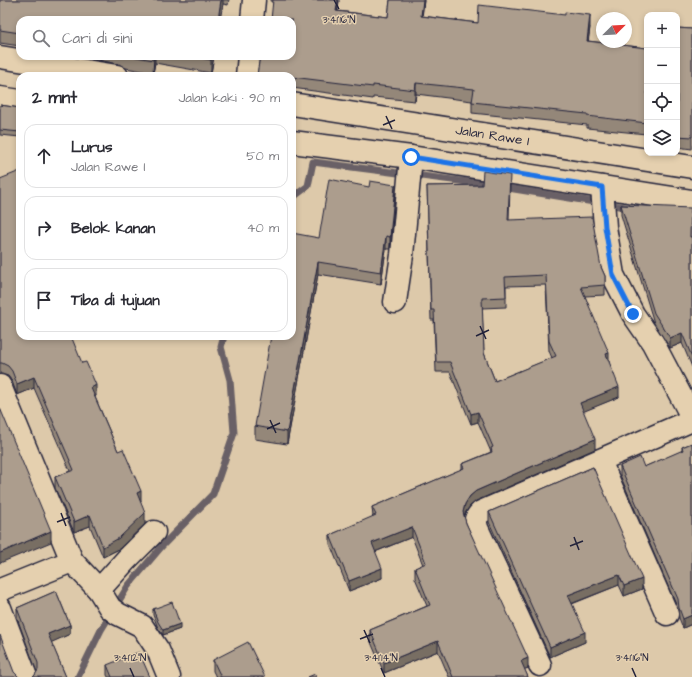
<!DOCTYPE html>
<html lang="id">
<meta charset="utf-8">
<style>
:root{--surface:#fff;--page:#f2f2f3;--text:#2b2b33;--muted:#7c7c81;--line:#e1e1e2}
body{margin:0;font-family:"Architects Daughter",sans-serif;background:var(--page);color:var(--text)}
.controls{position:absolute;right:12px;top:12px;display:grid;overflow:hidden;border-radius:8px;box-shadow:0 2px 6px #0003}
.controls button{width:36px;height:36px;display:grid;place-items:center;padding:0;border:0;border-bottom:1px solid var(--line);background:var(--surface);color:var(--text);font:20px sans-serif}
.compass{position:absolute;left:596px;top:12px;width:36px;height:36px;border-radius:50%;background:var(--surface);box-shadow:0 2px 6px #0003;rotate:66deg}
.stop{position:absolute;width:12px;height:12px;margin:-9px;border:3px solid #1a73e8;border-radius:50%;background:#fff}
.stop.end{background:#1a73e8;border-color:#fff;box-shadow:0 1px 4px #0008}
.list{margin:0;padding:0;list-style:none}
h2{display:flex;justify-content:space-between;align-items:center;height:52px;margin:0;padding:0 16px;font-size:17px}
h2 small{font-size:13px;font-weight:400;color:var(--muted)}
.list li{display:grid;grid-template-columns:26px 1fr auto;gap:12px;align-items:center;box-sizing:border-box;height:64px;margin:0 8px 8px;padding:0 8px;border:1px solid var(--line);border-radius:12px}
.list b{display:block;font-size:15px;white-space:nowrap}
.list p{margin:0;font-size:13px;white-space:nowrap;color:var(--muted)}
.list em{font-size:13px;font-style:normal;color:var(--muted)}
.icon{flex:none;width:22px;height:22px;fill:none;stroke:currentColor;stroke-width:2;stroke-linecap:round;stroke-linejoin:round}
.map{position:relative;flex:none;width:692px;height:677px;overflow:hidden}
.search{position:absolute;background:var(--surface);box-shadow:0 2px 6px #0003;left:16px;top:16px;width:280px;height:44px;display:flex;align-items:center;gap:10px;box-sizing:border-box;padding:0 14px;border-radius:12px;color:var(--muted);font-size:15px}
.panel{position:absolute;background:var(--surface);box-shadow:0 2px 6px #0003;left:16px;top:72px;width:280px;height:268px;border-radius:12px}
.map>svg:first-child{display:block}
</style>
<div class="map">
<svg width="692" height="677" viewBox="0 0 692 677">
<rect width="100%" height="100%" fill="#ddc9aa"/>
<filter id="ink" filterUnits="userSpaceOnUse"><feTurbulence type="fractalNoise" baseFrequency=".025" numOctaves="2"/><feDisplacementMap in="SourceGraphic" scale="8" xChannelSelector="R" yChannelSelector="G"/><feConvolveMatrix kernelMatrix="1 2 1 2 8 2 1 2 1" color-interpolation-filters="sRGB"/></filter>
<g filter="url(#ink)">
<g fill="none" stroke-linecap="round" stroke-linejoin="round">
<!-- stream -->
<g stroke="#696166" stroke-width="7">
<path d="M501 187 631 208"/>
<path d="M292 198 308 186 313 162 491 185"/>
<path d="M78 677 101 630 128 586 162 546 213 494 234 433 230 380 221 347 224 336"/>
</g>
<!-- minor casing -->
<g stroke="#22223b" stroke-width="25">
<g id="minor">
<path d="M252 20 254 0"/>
<path d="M247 76 249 56"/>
<path d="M602 187 605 227 613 275 633 314 653 343 692 417"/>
<path d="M395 302 402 255 411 157"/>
<path d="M0 386 72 561 99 590 110 608 118 614 142 626 158 650 169 677"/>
<path d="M600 461 667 614"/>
<path d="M0 590 72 561"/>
<path d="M99 590 126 560 154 532"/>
<path d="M0 608 26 677"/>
<path d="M540 665 477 528C475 520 475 518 481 512L692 420"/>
</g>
</g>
<!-- major casing -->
<g stroke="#22223b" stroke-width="25">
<g id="major">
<path d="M0 57 117 76"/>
<path d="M0 98 20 101"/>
<path id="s1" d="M292 104 692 167"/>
<path d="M292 142 411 157 692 201"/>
</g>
</g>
<!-- minor -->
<use href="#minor" stroke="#e5d0af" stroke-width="22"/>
<!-- major -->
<use href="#major" stroke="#e5d0af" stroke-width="22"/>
</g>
<!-- wall -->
<g fill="#948779" stroke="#22223b" fill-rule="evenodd">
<path d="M0 0H229L228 5 223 4 20 20V46L0 43Z"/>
<path d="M271 0H339L338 11 388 17 390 0H424L422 16 478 23 590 27 588 41 647 48V144H646V134L587 128V125L472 113V101L416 94 415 101 373 97V99L292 88V76H257L260 56H292L273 2H271Z"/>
<path d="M677 28 692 29V149L677 147Z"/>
<path d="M77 56H214L211 73 155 63 153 73 126 68 119 64Z"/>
<path d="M0 105 20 108V137L0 135Z"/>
<path d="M0 179 20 336 82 363 96 396 95 397 118 451 141 502H140L145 524 119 549 103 557 90 526 74 532 55 488V477L70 471 34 388 17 395 12 381 8 376 2 374H0Z"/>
<path d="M510 185 509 220 601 267 605 276V295L585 296 609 362 619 397 583 411 595 449 476 501 470 506 465 513 464 517 466 523 528 668 524 669 528 677H449L438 651 384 673 370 640V630L427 606 415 578V568L423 565 412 537 375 552 382 578 349 591 330 544V535L373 517 372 507 462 469V464L491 452 478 422 471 424 450 372H436L434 320H431L427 186ZM546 285 549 351 552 358 495 381 484 353 482 308 506 307V286Z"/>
<path d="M395 198 390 249H386L381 284 318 274 287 444 255 439V426L319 238Z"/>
<path d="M621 205 691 218 690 237H692V367L682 343 670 348 654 323 621 215Z"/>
<path d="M692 443V624L683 628 679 618 678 609 620 475V466L644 467 682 451V447Z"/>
<path d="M593 467 642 589 624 596 619 585 572 604 585 642 550 657 489 522V512Z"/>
<path d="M56 591 70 625V634L51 642 66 677H33L35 675 37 672 17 618V608Z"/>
<path d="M153 609 180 629 163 635 158 628 153 615Z"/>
<path d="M213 660 265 677H216L213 671Z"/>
<path d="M107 665 150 677H108L107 675Z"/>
</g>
<!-- shaded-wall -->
<g fill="#786e63" stroke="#22223b">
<path d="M221 0H223V4L220 20H218Z"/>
<path d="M338 0H339L336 22V11Z"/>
<path d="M423 0H424L421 27V16Z"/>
<path d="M590 15V27L587 53V41Z"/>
<path d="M154 56H155V63L153 73Z"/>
<path d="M212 56H214L211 73V60Z"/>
<path d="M416 83V94L415 101V90Z"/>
<path d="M395 185V198L390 249V237Z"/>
<path d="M386 236V249L381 284V272Z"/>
<path d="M318 262V274L287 444V432Z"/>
<path d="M682 333V343L670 348V338Z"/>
<path d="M609 353V363L606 354Z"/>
<path d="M34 377V388L17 395V384Z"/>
<path d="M96 385V396L91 398V388Z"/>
<path d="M619 387V397L580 413V403Z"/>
<path d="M478 412V422L471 424V414Z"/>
<path d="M595 439V449L476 501 470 506 465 513 463 522V512L465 504 470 496 476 491Z"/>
<path d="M141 491V502L137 503V493Z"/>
<path d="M145 513V524L119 549 103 557V547Z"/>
<path d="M90 515V526L74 532V522Z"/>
<path d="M412 527V537L372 553V543Z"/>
<path d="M51 531V542L0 563V553Z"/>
<path d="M382 568V578L349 591V581Z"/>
<path d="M619 575V585L568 605V595Z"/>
<path d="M642 579V589L624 596V586Z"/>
<path d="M692 615V624L683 628V619Z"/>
<path d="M180 624V629L163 635V630Z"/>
<path d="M70 625V634L48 644V634Z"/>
<path d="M585 632V642L550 657V647Z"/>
<path d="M438 641V651L384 673V663Z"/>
<path d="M528 658V668L521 671V661Z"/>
</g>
<!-- building -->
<g fill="#ac9d8d" stroke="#22223b" fill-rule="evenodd">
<path d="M0 0H221L218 20H20V33L0 30Z"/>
<path d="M273 0H338L336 11 388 17 390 0H423L421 16 478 23 479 5 565 15V12L590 15 587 41 647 48V123L587 116V114L472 102 474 89 416 83 415 90 373 85V87L292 77V76H268L257 75 260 56H292V20H271Z"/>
<path d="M677 28 692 29V137L677 136Z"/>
<path d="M131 56H154L153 60Z"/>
<path d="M189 56H212L211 60Z"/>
<path d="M0 105 20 108V132L0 130Z"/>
<path d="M20 171V336H71L82 363 86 362 96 385 91 388 118 451 123 449 141 491 137 493 145 513 119 538 103 547 90 515 74 522 55 477 74 470 34 377 17 384 12 371 8 366 2 363H0V179Z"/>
<path d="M483 171 510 175 508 220 592 217 601 267 605 276V285L581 287 609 353 606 354 619 387 580 403 595 439 476 491 470 496 465 504 463 512 466 523 528 658 521 661 528 677H453L438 641 384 663 370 630 430 605 415 568 426 563 412 527 372 543 382 568 349 581 330 535 376 515 372 507 464 468 462 464 492 452 491 448 493 447 478 412 471 414 450 362H436L434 310H431L427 186 482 185ZM546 275 549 341 556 356 495 381 484 353 482 298 506 297 505 277Z"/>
<path d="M329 179 369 187 370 181 395 185 390 237 386 236 381 272 318 262 287 432 255 426 271 336H292V233L319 238Z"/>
<path d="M621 205 691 208 690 237H692V357L682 333 670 338 654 313Z"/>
<path d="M0 408 51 531 0 553Z"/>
<path d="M692 443V615L683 619 679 608 678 599 620 466 640 457 644 467 683 450 682 447Z"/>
<path d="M593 467 642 579 624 586 619 575 568 595 585 632 550 647 489 512Z"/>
<path d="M56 591 70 625 48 634 66 677H33L35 675 38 670V663L17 608Z"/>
<path d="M172 602 180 624 163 630 158 622 153 609Z"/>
<path d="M0 635 14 672 19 677H0Z"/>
<path d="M248 642 265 677H221L213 660Z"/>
<path d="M139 652 150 677H112L107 665Z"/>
<path d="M315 674 316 677H308Z"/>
</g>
</g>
<g fill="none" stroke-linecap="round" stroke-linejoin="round" filter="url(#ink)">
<!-- route -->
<path stroke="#1a73e8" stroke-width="5" d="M411 157 602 187 605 227 613 275 633 314"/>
</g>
<!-- ticks -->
<path fill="none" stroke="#22223b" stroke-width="1.5" d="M334 0 339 9M386 116 392 129M383 125 395 120M480 326 486 339M476 336 489 330M270 420 276 433M267 429 280 423M61 513 66 526M57 522 70 517M574 537 579 550M570 546 583 541M364 630 370 643M360 639 373 634M130 668 134 677M381 668 385 677M632 668 636 677"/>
<g text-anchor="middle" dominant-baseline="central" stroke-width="3" stroke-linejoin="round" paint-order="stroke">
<!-- street labels -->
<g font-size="13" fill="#22223b" stroke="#e5d0af">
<text stroke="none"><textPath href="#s1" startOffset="203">Jalan Rawe I</textPath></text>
</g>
</g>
<g font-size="10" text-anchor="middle" fill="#22223b" stroke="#e5d0af" stroke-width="3" stroke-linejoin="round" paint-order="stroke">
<text x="339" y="23">3°41'16"N</text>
<text x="130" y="661">3°41'12"N</text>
<text x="381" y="661">3°41'14"N</text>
<text x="632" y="661">3°41'16"N</text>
</g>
</svg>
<div class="controls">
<button>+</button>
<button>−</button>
<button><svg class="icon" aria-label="locate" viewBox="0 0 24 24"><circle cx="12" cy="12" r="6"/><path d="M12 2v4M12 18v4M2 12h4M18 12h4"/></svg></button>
<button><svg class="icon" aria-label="layers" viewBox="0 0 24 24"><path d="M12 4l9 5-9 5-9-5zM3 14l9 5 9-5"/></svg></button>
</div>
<svg class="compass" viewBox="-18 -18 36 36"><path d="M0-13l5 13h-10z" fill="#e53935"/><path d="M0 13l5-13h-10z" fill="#7c7c81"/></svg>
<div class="stop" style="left:411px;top:157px"></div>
<div class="stop end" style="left:633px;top:314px"></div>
<div class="search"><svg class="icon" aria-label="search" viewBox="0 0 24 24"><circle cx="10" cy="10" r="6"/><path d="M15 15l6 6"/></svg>Cari di sini</div>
<section class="panel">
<h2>2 mnt<small>Jalan kaki · 90 m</small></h2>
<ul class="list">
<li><svg class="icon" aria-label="ahead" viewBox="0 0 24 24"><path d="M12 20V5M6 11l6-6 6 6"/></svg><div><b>Lurus</b><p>Jalan Rawe I</p></div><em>50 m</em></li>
<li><svg class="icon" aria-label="right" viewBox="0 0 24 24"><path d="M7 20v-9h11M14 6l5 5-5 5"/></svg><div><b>Belok kanan</b></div><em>40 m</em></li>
<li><svg class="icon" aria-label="arrive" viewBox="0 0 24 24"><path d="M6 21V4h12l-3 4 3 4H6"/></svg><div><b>Tiba di tujuan</b></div></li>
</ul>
</section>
</div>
